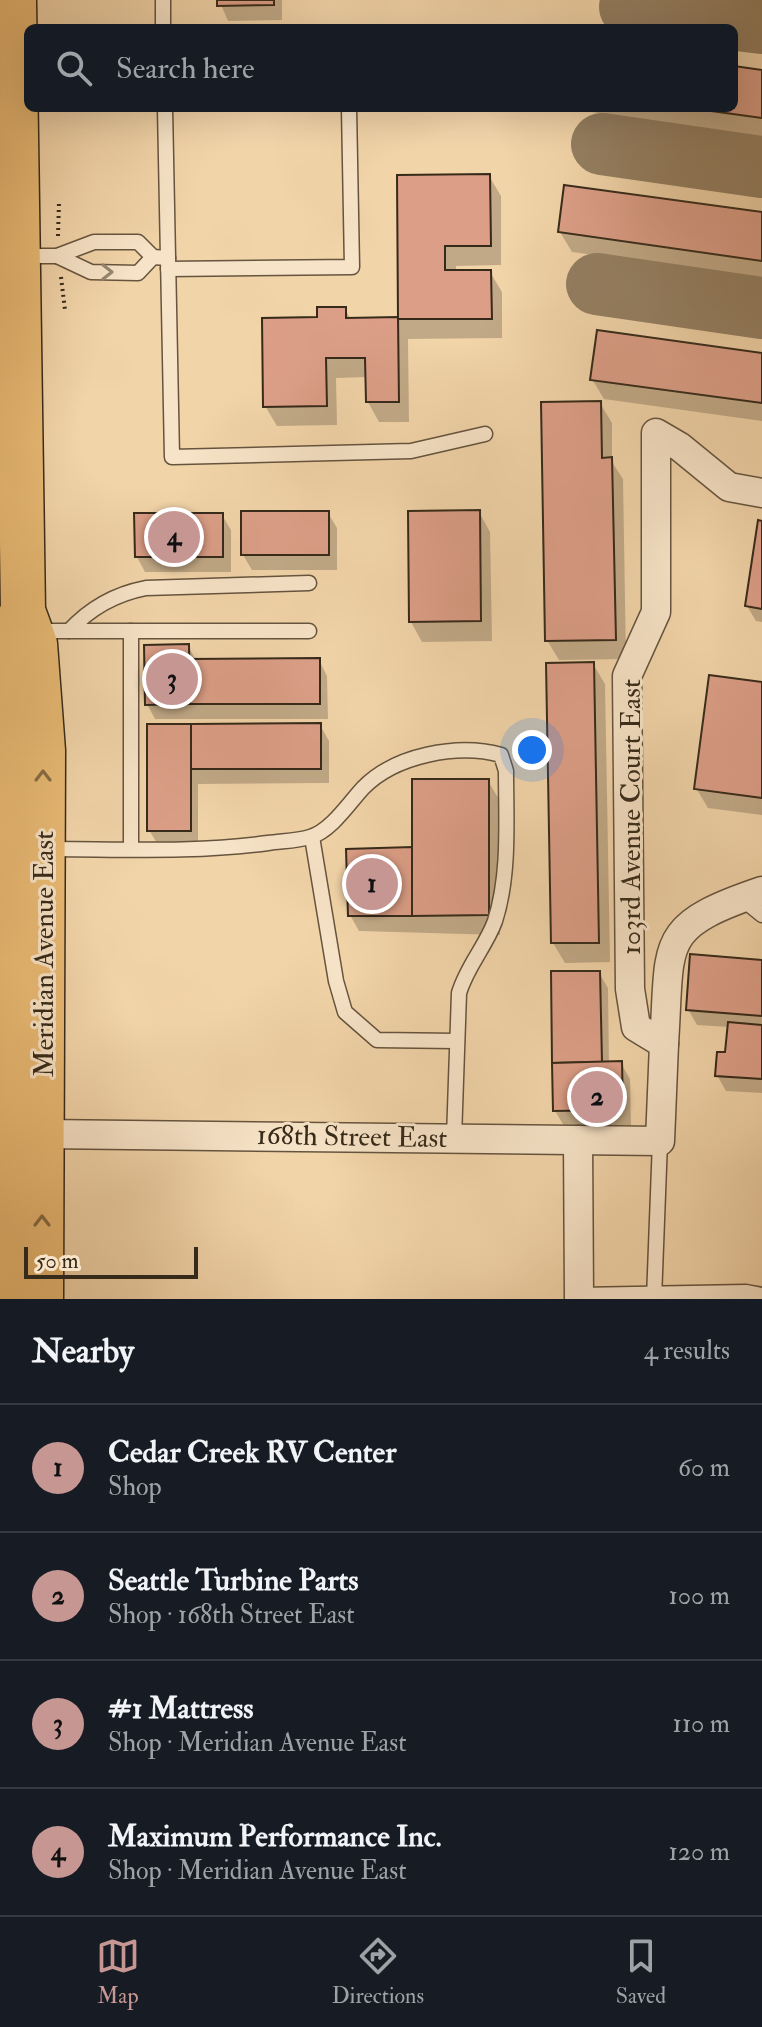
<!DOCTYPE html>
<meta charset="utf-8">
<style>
:root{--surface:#171b24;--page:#242831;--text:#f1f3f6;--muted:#9ea1a6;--line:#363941;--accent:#c59692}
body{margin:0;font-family:"IM FELL Double Pica",serif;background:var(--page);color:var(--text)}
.scale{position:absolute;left:24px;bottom:20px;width:174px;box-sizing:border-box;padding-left:8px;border:4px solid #362a1a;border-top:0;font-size:22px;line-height:28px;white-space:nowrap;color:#362a1a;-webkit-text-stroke:6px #f7e3c7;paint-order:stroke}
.you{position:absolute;left:532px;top:750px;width:28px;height:28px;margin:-20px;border:6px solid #fff;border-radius:50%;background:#1a73e8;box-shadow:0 0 0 12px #1a73e833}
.badge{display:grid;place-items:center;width:52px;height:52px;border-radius:50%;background:var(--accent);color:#111;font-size:26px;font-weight:700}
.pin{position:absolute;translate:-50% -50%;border:4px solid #fff;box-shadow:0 2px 8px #0006}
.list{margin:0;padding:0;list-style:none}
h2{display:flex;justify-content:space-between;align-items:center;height:104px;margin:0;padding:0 32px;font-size:34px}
h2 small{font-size:26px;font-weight:400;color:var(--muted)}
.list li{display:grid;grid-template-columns:52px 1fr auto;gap:24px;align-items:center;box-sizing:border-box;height:128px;padding:0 32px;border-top:2px solid var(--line)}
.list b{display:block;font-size:30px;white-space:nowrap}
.list p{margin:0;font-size:26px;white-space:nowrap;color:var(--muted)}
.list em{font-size:26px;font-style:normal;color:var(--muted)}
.icon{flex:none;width:44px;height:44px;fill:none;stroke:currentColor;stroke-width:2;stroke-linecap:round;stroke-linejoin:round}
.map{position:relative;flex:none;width:762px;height:1299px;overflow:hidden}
.search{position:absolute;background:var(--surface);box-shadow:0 8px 32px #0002;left:24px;right:24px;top:24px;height:88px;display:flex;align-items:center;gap:20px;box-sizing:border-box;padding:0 28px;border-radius:12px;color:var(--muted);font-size:30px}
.sheet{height:616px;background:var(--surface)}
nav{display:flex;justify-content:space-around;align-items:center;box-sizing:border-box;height:112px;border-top:2px solid var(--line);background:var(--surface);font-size:22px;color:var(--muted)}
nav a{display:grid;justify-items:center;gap:4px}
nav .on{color:var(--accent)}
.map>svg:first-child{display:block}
</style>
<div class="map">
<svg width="762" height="1299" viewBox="0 0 762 1299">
<rect width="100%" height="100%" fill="#f2d4a9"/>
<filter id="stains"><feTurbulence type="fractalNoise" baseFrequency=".0025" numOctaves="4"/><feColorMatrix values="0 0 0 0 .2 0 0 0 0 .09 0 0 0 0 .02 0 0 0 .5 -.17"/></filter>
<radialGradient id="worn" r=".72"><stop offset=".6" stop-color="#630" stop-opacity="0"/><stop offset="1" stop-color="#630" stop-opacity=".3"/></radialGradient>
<!-- shadow -->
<g fill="#0003">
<path d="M219 0H282V20L228 21Z"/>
<path d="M734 68 762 72V136L591 112 589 108H734Z"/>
<path d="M489 176 501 196V265L456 266V272H490L502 292V338L408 339 409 422H379L368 402 367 377 336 378 337 425 277 426 265 406 319 319 345 309 351 320 400 319 399 177Z"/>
<path d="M762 214V278L572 252 560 232Z"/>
<path d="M762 355V421L604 399 592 379Z"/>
<path d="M600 403 612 423V462L623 479 626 659 559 660 547 640Z"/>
<path d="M479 512 490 532 492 641 422 642 411 622Z"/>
<path d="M328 513 337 528V570H252L243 555Z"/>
<path d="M222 515 231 530V572H145L137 557Z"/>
<path d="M762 523V622L756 621 747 606Z"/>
<path d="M188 646 196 661 319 660 327 676 328 719H155L147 704Z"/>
<path d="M593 664 605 684 610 962 565 963 553 943Z"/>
<path d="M762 684V815L708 808 696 788Z"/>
<path d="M320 725 329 741V783L198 784V845H158L149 830V726Z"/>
<path d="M488 781 500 801V935L359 931 350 915 414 849Z"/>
<path d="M762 962V1093L726 1091 717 1075 727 1054 729 1027 697 1025 688 1009Z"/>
<path d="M599 973 608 988 609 1064 621 1063 630 1079 631 1125 564 1126 555 1111Z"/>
</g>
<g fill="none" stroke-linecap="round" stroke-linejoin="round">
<!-- taxiway -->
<g stroke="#947f62" stroke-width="62">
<path d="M630 7 762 23"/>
<path d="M602 144 762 167"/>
<path d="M597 284 762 308"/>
</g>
</g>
<!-- building -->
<g fill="#dc9e87" stroke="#362a1a" stroke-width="2">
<path d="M217 0H274V5L217 6Z"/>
<path d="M734 66 762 70V118L689 108H734Z"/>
<path d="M490 174 491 246H445V270H491L492 319H398L397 175Z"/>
<path d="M564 185 762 212V261L558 232Z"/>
<path d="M317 307H346V318L398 317 399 402H366L365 358H326L327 406 263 407 262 318 317 317Z"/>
<path d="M597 330 762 353V403L590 380Z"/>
<path d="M601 401 602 458 612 457 616 640 545 641 541 402Z"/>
<path d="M480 510 481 621 409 622 408 511Z"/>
<rect x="241" y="511" width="88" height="44"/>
<path d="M134 513H223V557H135Z"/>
<path d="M758 520 762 521V609L745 606Z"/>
<path d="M189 644 190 704 145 705 144 645Z"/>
<path d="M320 658V704H190L189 659Z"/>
<path d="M594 662 599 943H551L546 663Z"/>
<path d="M709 675 762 682V798L694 789Z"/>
<path d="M321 723V769H191V724Z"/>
<rect x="147" y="724" width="44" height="107"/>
<path d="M412 779H489V915L412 916Z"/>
<path d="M412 847V916H348L346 849Z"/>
<path d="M690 954 762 960V1016L686 1010Z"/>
<path d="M551 971H600L602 1062 552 1063Z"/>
<path d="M728 1022 762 1025V1079L715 1076 717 1052H725Z"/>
<path d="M622 1061 623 1110 553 1111 552 1063Z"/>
</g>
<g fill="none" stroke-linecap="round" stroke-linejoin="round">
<!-- service casing -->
<g stroke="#65543e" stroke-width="17">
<g id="service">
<path d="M163 0V28"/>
<path d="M165 108 172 457 411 451 485 434"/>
<path d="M21 256H57L94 242H138L153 257 168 258"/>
<path d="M57 256 91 272 138 273 153 257"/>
<path d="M168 269 352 267 349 108"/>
<path d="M35 631H309"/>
<path d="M69 631C90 608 115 594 146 588L309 583"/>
<path d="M312 837 336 981 345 1012 377 1040 457 1041"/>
<path d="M48 849C121 849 195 853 268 843 281 841 297 841 310 837 331 831 349 803 363 788 395 755 458 743 501 755L506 771C506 820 510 874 495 921 486 946 467 966 459 993L454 1138"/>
<path d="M131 849V631"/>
<path d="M741 898 762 915"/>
<path d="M579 1295 746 1292 762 1295"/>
<path d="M654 1299 660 1141"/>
</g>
</g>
<!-- minor casing -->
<g stroke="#65543e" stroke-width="31">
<g id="minor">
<path d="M664 1044C671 941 656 927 762 891"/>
<path d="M44 1134 660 1141 664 1044 636 1027 630 989 627 676 656 612V433L680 447 729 487 762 493"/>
<path d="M578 1140 579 1299"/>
</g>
</g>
<!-- primary casing -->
<g stroke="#362a1a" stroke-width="47">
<g id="primary">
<path d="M14 0 23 611 35 644 43 751 41 1299"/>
<path d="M6 1299 8 958 2 738 4 647 23 611"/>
</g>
</g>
<!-- path -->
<g stroke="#362a1a" stroke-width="4" stroke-dasharray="2 4" stroke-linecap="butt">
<path d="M58 236 59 202"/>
<path d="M61 277 65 310"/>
</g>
<!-- service -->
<use href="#service" stroke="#f7e3c7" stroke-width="14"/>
<!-- minor -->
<use href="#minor" stroke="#f7e3c7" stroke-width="28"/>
<!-- primary -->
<use href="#primary" stroke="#e9ba74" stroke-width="44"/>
</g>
<!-- one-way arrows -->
<defs><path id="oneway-chevron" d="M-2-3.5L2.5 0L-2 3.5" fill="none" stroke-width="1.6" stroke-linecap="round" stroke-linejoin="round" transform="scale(2)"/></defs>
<use stroke="#968670" href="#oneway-chevron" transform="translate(107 272)"/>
<g stroke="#876b42">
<use href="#oneway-chevron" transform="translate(43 776) rotate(-90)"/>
<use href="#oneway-chevron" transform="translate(42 1221) rotate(-90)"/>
</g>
<g text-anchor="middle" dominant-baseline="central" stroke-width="6" stroke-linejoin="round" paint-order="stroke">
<!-- street labels -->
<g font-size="28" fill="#362a1a" stroke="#f7e3c7">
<text transform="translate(631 817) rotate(-90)">103rd Avenue Court East</text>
<text transform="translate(44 954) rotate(-90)">Meridian Avenue East</text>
<text transform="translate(352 1137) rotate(1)">168th Street East</text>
</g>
</g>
<rect width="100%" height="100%" filter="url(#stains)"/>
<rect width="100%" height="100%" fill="url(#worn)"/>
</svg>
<div class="scale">50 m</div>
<div class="you"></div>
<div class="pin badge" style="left:372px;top:884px">1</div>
<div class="pin badge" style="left:597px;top:1097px">2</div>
<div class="pin badge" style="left:172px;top:679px">3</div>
<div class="pin badge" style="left:174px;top:537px">4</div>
<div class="search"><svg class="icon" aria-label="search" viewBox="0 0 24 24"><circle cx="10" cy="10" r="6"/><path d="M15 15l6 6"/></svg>Search here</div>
</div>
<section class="sheet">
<h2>Nearby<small>4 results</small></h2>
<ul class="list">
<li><span class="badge">1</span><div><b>Cedar Creek RV Center</b><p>Shop</p></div><em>60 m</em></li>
<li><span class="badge">2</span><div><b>Seattle Turbine Parts</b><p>Shop · 168th Street East</p></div><em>100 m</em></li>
<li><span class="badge">3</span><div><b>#1 Mattress</b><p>Shop · Meridian Avenue East</p></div><em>110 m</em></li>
<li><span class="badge">4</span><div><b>Maximum Performance Inc.</b><p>Shop · Meridian Avenue East</p></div><em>120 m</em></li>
</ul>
</section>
<nav>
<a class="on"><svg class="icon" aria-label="map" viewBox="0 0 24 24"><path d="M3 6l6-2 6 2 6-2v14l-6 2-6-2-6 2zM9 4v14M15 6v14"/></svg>Map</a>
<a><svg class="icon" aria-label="directions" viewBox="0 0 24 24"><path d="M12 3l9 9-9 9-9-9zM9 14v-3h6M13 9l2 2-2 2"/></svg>Directions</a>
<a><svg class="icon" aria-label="saved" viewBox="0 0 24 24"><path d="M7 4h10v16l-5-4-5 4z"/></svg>Saved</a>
</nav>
